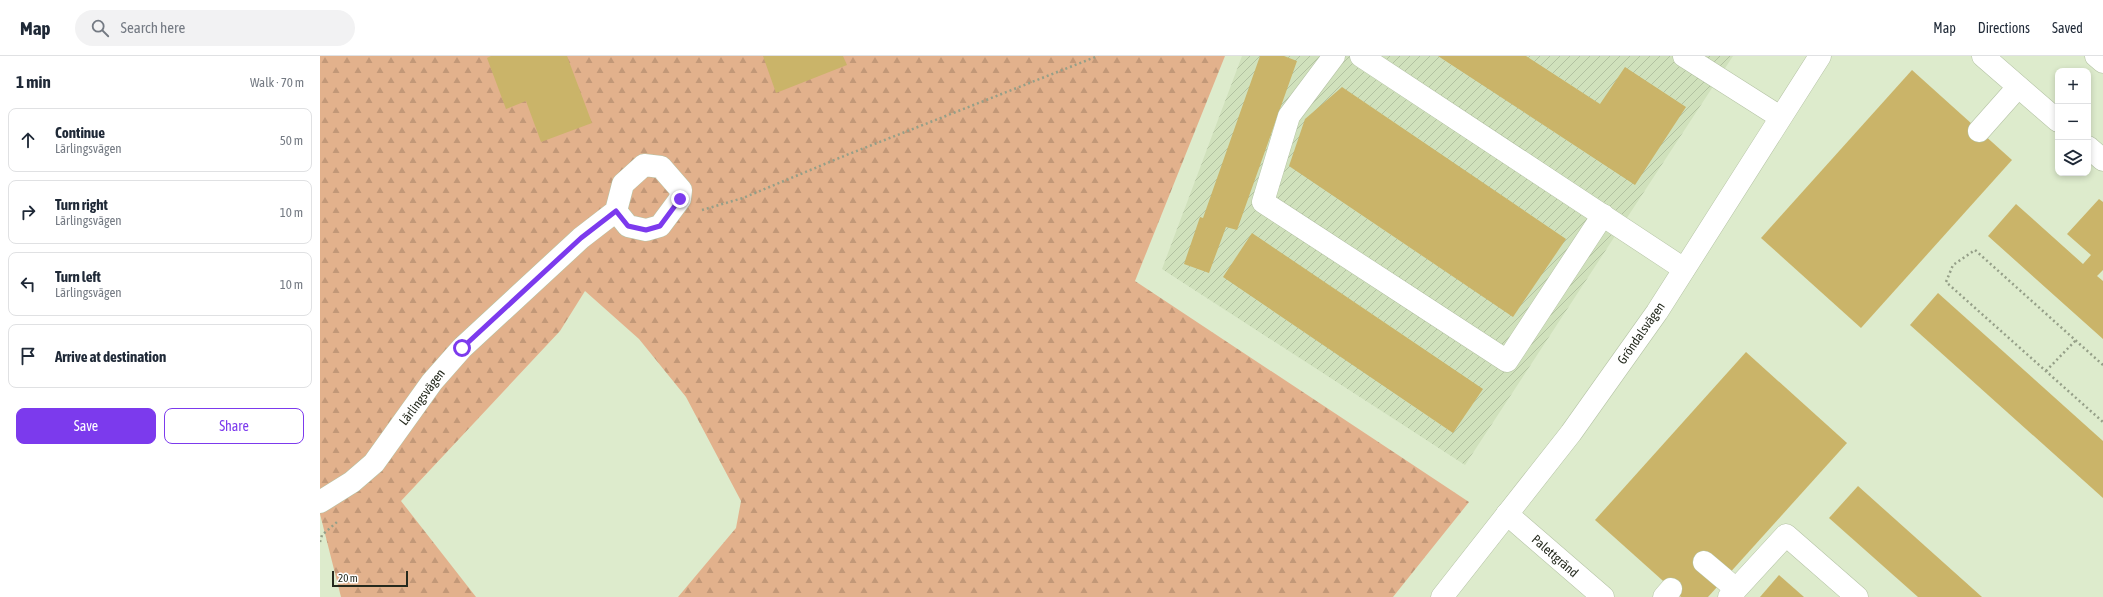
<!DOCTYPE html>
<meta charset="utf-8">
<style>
:root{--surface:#fff;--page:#f2f2f3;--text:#1f2937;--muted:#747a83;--line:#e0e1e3;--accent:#7c3aed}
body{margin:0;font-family:"Asap Condensed",sans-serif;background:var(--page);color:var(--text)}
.controls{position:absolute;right:12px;top:12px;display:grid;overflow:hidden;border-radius:8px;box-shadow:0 2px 6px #0003}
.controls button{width:36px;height:36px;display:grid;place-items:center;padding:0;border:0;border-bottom:1px solid var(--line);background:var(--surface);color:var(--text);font:20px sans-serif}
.scale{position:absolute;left:12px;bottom:10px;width:76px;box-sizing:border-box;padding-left:4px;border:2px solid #252a1e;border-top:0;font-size:11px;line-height:14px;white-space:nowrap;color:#252a1e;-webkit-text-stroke:3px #fff;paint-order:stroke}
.stop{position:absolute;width:12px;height:12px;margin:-9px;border:3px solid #7c3aed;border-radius:50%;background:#fff}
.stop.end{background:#7c3aed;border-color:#fff;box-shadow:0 1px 4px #0008}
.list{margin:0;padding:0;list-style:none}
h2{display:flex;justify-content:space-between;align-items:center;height:52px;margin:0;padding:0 16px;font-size:17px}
h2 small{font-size:13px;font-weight:400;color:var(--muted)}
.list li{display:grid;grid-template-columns:26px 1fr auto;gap:12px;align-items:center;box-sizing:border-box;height:64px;margin:0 8px 8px;padding:0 8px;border:1px solid var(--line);border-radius:8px}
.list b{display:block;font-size:15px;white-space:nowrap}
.list p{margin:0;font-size:13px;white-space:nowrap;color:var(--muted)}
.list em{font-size:13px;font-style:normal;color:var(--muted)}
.actions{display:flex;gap:8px;padding:12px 16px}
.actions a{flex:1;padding:9px 0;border:1px solid var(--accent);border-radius:8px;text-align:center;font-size:14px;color:var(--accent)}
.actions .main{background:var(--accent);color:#fff}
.icon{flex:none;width:22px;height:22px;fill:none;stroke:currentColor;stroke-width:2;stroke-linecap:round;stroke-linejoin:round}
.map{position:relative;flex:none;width:1783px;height:541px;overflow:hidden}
header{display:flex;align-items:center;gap:24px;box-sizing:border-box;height:56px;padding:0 20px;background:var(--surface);border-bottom:1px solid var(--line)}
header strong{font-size:19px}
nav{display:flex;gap:22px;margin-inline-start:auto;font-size:14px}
.search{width:280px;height:36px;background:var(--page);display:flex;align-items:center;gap:10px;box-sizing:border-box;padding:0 14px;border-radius:22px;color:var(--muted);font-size:15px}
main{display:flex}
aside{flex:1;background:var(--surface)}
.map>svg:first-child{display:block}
</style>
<header>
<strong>Map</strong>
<div class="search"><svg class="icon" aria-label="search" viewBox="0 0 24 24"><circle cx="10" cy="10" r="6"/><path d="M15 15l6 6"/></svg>Search here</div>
<nav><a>Map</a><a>Directions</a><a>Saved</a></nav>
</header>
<main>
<aside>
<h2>1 min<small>Walk · 70 m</small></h2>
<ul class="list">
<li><svg class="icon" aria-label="ahead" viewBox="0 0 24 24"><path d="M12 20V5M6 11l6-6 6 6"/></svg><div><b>Continue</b><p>Lärlingsvägen</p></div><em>50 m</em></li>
<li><svg class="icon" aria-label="right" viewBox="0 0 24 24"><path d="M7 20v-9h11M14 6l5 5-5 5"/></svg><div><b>Turn right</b><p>Lärlingsvägen</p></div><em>10 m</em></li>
<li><svg class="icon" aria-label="left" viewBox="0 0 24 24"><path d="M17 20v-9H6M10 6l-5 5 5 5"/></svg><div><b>Turn left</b><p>Lärlingsvägen</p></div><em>10 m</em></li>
<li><svg class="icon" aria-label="arrive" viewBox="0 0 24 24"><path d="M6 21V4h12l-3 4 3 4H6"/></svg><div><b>Arrive at destination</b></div></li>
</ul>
<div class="actions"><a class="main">Save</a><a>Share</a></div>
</aside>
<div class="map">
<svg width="1783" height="541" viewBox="0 0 1783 541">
<defs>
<pattern id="industrial-furrows" width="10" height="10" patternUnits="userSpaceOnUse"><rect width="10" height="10" fill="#d0e1bc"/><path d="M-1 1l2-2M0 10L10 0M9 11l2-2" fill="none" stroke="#b2c1a1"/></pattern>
<pattern id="forest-firs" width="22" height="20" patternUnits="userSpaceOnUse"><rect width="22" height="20" fill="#e2b18c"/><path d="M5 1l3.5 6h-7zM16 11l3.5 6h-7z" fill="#c29878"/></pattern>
</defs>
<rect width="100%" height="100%" fill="#ddebcc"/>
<!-- industrial -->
<path fill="url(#industrial-furrows)" d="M922 0H1413L1145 409 842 213Z"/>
<!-- forest -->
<path fill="url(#forest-firs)" d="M0 0H905L815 225 1149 446 1073 541H358L416 472 421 445 366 341 319 283 265 235 240 275 81 445 156 541H21L0 458Z"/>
<!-- building -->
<g fill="#cab469">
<path d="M171 0H247L272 67 221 86 206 45 186 53 167 2Z"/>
<path d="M443 0H523L527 9 456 37Z"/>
<path d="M940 0H964L977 5 917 174 906 171 889 217 864 208 880 161 883 162Z"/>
<path d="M1118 0H1206L1280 48 1305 11 1366 51 1315 129Z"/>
<path d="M1592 14 1692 104 1541 272 1441 182Z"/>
<path d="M1022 31 1246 183 1193 261 969 110 985 63Z"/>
<path d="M1779 143 1783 146V214L1777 220 1783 225V283L1668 180 1696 148 1763 208 1771 199 1747 178Z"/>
<path d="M932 177 1163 333 1133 377 903 221Z"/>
<path d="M1618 237 1783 385V442L1590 269Z"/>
<path d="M1426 296 1527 387 1388 541H1361L1275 464Z"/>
<path d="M1538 430 1662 541H1598L1509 462Z"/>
<path d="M1459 519 1484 541H1440Z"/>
</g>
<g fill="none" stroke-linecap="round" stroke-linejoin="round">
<!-- minor casing -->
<g stroke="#b5c3a5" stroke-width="23">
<g id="minor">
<path d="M1014 0 969 60 943 146 1187 305 1283 159"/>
<path d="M1041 0 1364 213"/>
<path d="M1364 0 1460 61"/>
<path d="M1663 0 1738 65"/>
<path d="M1776 0 1783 6"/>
<path d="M1659 75 1698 31"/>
<path d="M1768 91 1783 104"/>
<path d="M0 446 32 426 54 407 112 326 142 292 261 182 296 155 308 170 326 174 340 170 360 143 361 134 341 111 324 109 303 128 296 155"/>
<path d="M1187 458 1283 541"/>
<path d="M1384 506 1416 533"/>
<path d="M1122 541 1251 377 1337 256 1500 0"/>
<path d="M1344 541 1351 533"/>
<path d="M1409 541 1466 479 1537 541"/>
</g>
</g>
<!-- path -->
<g stroke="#959f88" stroke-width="2.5" stroke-dasharray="2 3" stroke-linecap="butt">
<path d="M382 154 423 142 524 100 778 0"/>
<path d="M1783 309 1655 194 1633 209 1626 226 1783 366"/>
<path d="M1726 315 1756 284"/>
<path d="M0 486 2 479 17 466"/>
</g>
<!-- minor -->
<use href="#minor" stroke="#fff" stroke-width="22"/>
</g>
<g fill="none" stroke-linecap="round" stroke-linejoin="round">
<!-- route -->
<path stroke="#7c3aed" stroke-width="5" d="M142 292 261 182 296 155 308 170 326 174 340 170 360 143"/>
</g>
<g text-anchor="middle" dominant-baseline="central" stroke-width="3" stroke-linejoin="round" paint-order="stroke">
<!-- street labels -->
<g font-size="13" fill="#252a1e" stroke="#fff">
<text transform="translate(1321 277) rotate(-55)">Gröndalsvägen</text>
<text transform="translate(102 341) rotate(-53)">Lärlingsvägen</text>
<text transform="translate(1235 500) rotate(41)">Palettgränd</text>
</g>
</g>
</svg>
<div class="controls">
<button>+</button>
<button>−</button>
<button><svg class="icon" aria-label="layers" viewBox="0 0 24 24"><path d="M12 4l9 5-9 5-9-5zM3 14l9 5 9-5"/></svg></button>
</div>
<div class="scale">20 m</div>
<div class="stop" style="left:142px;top:292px"></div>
<div class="stop end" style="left:360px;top:143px"></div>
</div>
</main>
